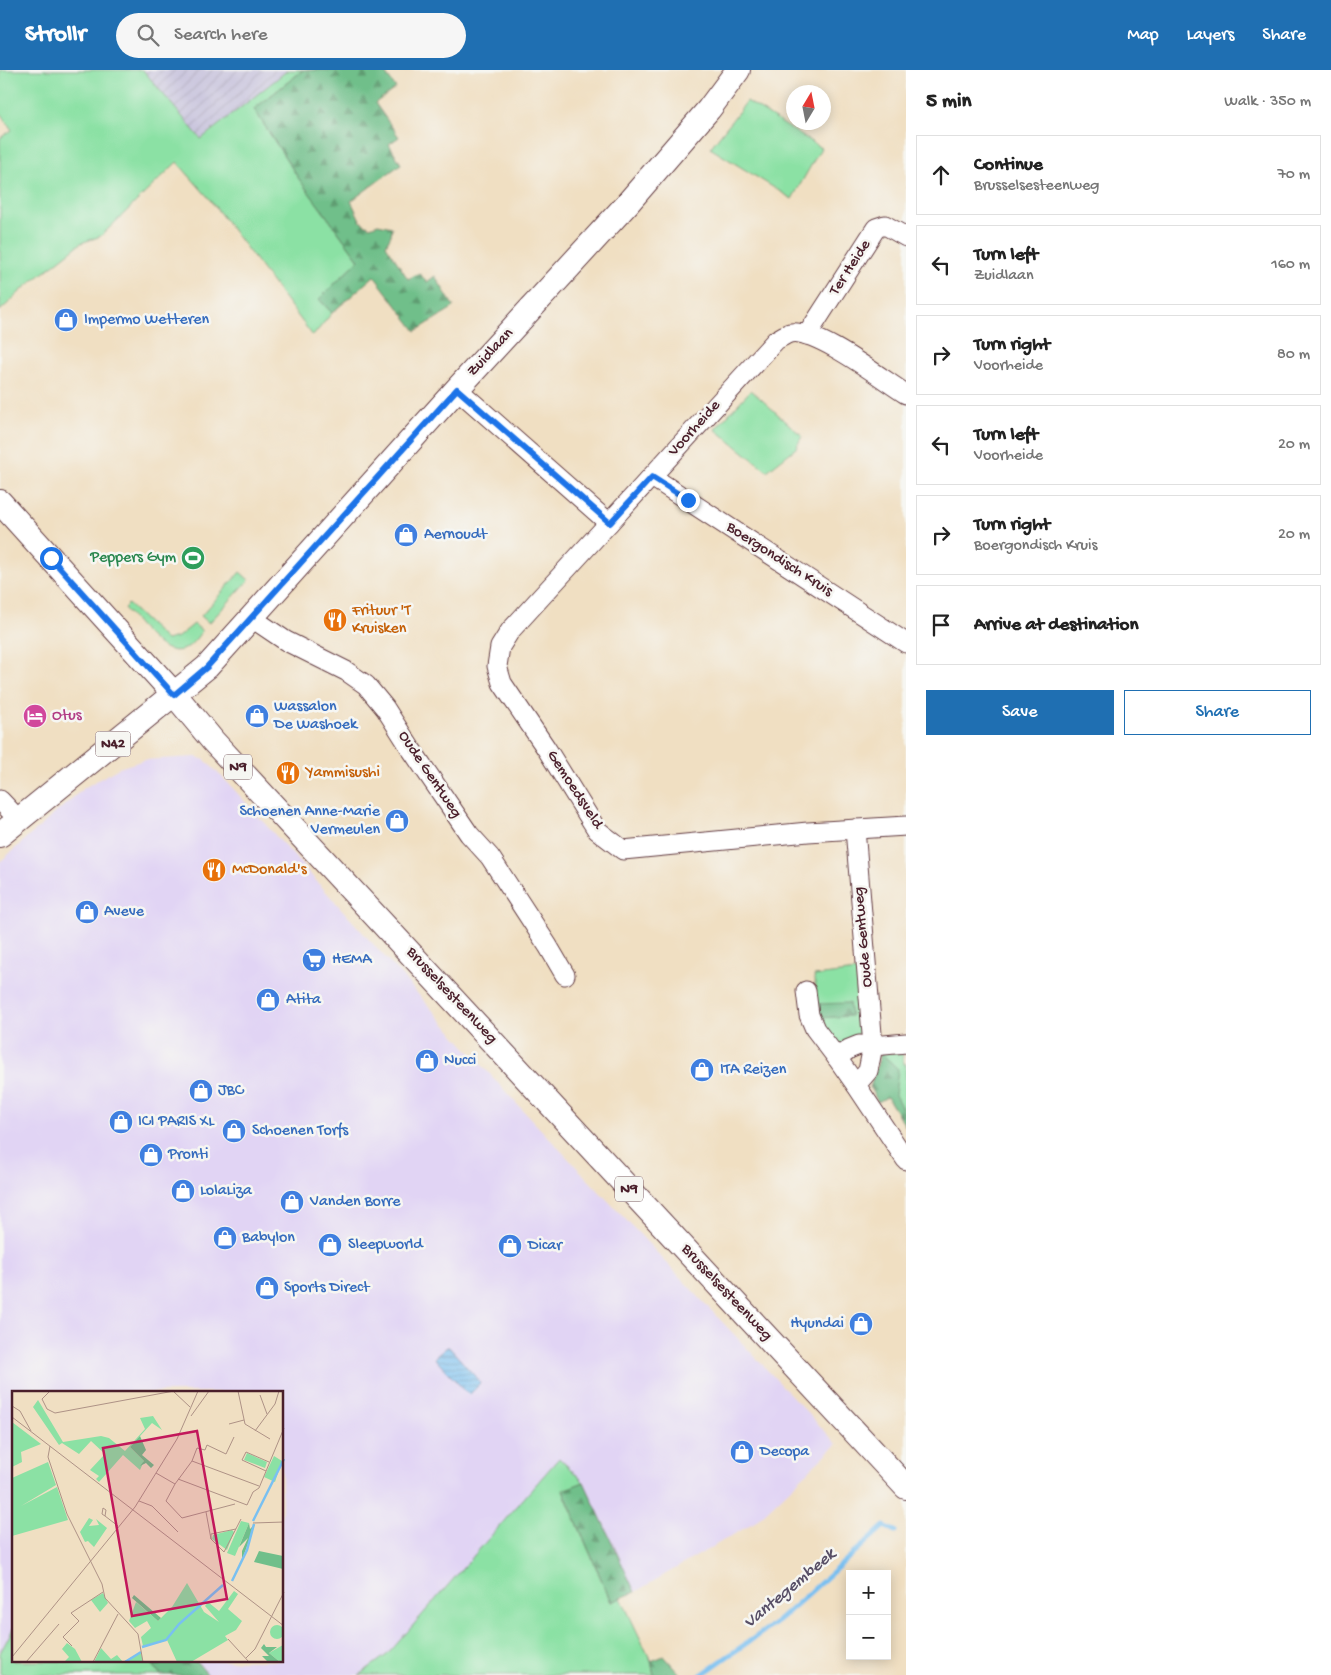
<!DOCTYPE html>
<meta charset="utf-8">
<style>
:root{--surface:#fff;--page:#f6f6f6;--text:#222;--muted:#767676;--line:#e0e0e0;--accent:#1f6fb2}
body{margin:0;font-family:"Gochi Hand",sans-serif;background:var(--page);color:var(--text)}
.controls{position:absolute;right:15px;bottom:15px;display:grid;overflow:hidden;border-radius:0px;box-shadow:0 2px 12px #0003}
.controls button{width:45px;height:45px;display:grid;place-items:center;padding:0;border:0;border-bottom:1px solid var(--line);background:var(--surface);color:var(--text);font:25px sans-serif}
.compass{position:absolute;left:786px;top:15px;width:45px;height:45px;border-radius:50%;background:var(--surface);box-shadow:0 2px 12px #0003;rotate:10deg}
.stop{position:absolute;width:15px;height:15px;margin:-11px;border:4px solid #1a73e8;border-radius:50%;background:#fff}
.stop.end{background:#1a73e8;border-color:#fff;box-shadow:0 1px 5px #0008}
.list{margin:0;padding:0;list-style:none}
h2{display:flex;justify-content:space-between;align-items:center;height:65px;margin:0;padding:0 20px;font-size:21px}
h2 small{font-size:16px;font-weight:400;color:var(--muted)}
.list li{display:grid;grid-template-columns:32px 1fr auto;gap:15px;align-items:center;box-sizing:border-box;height:80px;margin:0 10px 10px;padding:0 10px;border:1px solid var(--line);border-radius:0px}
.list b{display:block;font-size:19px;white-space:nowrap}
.list p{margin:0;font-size:16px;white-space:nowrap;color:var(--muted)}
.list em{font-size:16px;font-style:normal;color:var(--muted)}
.actions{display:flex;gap:10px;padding:15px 20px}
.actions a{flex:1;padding:11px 0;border:1px solid var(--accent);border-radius:0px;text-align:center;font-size:18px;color:var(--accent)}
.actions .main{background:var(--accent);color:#fff}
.icon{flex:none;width:28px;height:28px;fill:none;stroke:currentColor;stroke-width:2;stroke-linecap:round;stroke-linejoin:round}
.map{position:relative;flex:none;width:906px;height:1605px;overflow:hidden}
header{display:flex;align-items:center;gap:30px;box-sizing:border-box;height:70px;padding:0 25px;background:var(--accent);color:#fff}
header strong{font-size:24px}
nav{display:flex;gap:28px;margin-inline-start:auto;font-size:18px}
.search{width:350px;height:45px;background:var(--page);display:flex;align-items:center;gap:12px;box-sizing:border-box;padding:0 18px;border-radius:28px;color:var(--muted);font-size:19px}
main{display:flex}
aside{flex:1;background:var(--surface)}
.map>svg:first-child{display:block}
</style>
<header>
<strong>Strollr</strong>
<div class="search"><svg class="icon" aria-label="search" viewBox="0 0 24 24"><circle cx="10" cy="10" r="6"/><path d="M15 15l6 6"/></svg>Search here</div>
<nav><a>Map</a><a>Layers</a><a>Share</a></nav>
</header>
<main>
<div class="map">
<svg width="906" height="1605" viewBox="0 0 906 1605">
<defs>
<pattern id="industrial-furrows" width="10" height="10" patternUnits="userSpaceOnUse" patternTransform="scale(1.25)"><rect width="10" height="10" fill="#c5c0db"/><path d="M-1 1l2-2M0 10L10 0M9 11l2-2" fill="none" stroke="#aba5bc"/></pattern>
<pattern id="forest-firs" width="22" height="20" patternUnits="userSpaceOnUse" patternTransform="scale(1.25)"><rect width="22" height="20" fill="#70bf8a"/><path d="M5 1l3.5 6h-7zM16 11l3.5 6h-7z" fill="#5e9b71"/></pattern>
<pattern id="water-rules" width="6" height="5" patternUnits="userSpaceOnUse" patternTransform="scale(1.25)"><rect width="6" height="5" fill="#79c0f1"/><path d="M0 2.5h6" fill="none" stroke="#659bc3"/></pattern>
</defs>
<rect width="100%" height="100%" fill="#f6f6f2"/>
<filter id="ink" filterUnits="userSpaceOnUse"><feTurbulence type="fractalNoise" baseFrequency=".02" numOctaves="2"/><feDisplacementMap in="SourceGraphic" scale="10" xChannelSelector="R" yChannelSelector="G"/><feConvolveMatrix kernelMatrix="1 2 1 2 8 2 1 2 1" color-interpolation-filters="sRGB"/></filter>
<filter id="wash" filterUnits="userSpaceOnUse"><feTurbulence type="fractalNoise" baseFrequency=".0096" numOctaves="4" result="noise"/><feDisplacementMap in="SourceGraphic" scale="20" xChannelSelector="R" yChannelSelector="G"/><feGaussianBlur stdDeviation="1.12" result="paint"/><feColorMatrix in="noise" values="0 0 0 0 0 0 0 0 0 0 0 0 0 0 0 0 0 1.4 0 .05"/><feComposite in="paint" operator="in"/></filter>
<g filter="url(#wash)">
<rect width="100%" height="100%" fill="#f0dfc2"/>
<!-- built -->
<path fill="#e1d4f4" d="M196 687 205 690 230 715 515 1032 837 1374 755 1452 635 1522 584 1412 388 1584 359 1605H208L196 1591H282V1322H14V1557L0 1583V792L84 718 119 698 144 690Z"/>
<!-- industrial -->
<path fill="url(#industrial-furrows)" d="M143 0H288L201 69Z"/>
<!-- green -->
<g fill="#8be1a4" stroke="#6a8068">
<path d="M0 0H143L201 69 288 0H303L254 39 299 109 359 190 319 229 332 243 313 266 207 126 177 92 101 166 81 173 24 218 0 241V68L12 60 0 43Z"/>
<path d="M747 31 821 78 792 129 710 78Z"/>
<path d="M751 320 802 366 796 378 767 401 715 359Z"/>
<path d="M240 502 249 510 209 553 201 546Z"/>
<path d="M128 534 166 570 178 567 194 554 202 561C198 566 194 572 189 576 166 595 138 553 124 538Z"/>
<path d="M857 901 862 961 839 977 821 955 814 906Z"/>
<path d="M902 982 904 994H906V1057L887 1027 870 1018 881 983Z"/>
<path d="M559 1388 584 1412 563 1421 611 1532 621 1528 651 1591 654 1605H359L388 1584Z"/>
<path d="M14 1557V1591H150L161 1605H0V1583Z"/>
</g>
<!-- forest -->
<g fill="url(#forest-firs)" stroke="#5d6f5a">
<path d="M303 0H383L396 18 375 33 399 67 389 74 401 94 351 131 361 152 370 157 378 154 392 157 391 165 386 175 408 209 419 203 427 212 435 206 454 237 416 261 374 206 332 243 319 229 359 190 299 109 254 39Z"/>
<path d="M849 933 851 946 820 948 818 934Z"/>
<path d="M881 983 898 999 895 1025 906 1046V1057L887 1027 878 1032 870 1018Z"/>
<path d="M584 1412 635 1522 611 1532 563 1420Z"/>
<path d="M664 1586 681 1605H654L651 1591Z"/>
<path d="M150 1591H196L208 1605H161Z"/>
</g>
<!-- water -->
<path fill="url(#water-rules)" stroke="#62708e" d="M447 1277H449L481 1313 469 1325 436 1290 435 1287Z"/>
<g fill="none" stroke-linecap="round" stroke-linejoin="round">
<!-- stream -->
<path stroke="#79c0f1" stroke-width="5" d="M701 1605 777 1552 884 1456 895 1461"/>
</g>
</g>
<g filter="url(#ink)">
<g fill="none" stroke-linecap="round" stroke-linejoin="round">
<!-- minor casing -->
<g stroke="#633c42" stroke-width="21">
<g id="minor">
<path d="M807 265 876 158 885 155 906 167"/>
<path d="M457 319 609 453 776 270C780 268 786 264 790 263 816 258 882 309 906 324"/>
<path d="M652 407 906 573"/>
<path d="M609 453 510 561 500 577 497 596 502 613 546 678 597 760 623 780 808 762 906 756"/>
<path d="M252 548 286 571 346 601 366 615 385 638 411 679 469 764 490 787 548 876 565 905"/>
<path d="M0 730 18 749"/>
<path d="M855 759 873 976 868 1001 856 1015 906 1090"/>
<path d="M806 921 809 945 815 959 837 988"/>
<path d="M856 1015 837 988 849 979 859 975 873 976 906 973"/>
</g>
</g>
<!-- major casing -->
<g stroke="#633c42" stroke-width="26">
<g id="major">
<path d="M0 432 175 625 213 671 906 1417"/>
<path d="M0 765 207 597 457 319 627 134 709 39 738 0"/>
</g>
</g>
<!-- minor -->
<use href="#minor" stroke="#fff" stroke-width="19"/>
<!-- major -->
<use href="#major" stroke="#fff" stroke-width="24"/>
</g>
</g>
<g fill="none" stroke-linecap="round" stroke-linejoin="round" filter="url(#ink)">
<!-- route -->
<path stroke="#1a73e8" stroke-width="6" d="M51 488 174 625 207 597 457 319 610 453 652 407 688 430"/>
</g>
<!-- icons -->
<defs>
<g id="shop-disc" transform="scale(1.25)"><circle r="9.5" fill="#3f7fe0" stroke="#f6f6f2"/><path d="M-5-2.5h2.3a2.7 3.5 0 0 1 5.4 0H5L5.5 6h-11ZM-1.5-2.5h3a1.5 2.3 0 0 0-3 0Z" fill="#fff"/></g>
<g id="stadium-disc" transform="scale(1.25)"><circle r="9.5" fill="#2e9e5b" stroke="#f6f6f2"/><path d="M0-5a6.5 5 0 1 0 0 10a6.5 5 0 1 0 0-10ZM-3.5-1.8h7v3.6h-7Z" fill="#fff"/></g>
<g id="restaurant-disc" transform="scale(1.25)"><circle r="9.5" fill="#e8710a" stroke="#f6f6f2"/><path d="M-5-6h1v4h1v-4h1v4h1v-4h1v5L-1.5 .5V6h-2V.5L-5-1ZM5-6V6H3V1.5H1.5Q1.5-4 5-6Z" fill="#fff"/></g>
<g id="hotel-disc" transform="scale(1.25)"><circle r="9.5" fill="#d1479c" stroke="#f6f6f2"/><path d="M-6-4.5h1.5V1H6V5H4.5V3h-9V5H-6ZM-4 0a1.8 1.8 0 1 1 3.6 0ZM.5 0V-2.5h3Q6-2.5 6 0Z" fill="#fff"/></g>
<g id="supermarket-disc" transform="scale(1.25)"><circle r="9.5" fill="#3f7fe0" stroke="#f6f6f2"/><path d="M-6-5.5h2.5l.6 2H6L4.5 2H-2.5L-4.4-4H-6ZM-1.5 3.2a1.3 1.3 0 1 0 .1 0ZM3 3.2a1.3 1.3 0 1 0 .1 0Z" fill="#fff"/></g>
</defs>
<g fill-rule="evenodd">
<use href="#shop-disc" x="66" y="250"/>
<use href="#shop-disc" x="406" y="465"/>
<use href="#stadium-disc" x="193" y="488"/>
<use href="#restaurant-disc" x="335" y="550"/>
<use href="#hotel-disc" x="35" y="646"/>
<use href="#shop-disc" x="257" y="646"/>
<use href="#restaurant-disc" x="288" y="703"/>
<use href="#shop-disc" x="397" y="751"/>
<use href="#restaurant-disc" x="214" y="800"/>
<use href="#shop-disc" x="87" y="842"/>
<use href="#supermarket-disc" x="314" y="890"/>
<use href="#shop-disc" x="268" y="930"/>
<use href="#shop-disc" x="427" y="991"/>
<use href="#shop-disc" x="702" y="1000"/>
<use href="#shop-disc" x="201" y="1021"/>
<use href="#shop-disc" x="121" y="1052"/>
<use href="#shop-disc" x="234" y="1061"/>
<use href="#shop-disc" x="151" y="1085"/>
<use href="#shop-disc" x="183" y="1121"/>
<use href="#shop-disc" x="292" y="1132"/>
<use href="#shop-disc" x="225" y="1168"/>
<use href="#shop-disc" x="330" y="1175"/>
<use href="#shop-disc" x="510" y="1176"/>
<use href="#shop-disc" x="267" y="1218"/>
<use href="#shop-disc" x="861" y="1254"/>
<use href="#shop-disc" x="742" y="1382"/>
</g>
<g text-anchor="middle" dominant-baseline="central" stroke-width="5" stroke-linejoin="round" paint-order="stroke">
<!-- shield labels -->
<g fill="#f6f6f2" stroke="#7e6067" stroke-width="1">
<rect x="95.5" y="661.5" width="35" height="25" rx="4"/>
<rect x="224" y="684.5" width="28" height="25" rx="4"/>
<rect x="615" y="1106.5" width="28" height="25" rx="4"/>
</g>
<g font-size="15" font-weight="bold" fill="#4a1f2b">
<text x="113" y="674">N42</text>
<text x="238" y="697">N9</text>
<text x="629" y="1119">N9</text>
</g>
<!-- street labels -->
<g font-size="16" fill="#4a1f2b" stroke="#f6f6f2">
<text transform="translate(851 198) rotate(-57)">Ter Heide</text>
<text transform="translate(491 283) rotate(-47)">Zuidlaan</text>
<text transform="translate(695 359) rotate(-48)">Voorheide</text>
<text transform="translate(779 490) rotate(33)">Boergondisch Kruis</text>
<text transform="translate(429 705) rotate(56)">Oude Gentweg</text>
<text transform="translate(574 720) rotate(57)">Gemoedsveld</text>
<text transform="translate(864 867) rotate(-95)">Oude Gentweg</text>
<text transform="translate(451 926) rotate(47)">Brusselsesteenweg</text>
<text transform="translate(726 1223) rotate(47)">Brusselsesteenweg</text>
</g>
<!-- shop labels -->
<g font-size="16" fill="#366cbe" stroke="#f6f6f2" text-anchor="start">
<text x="84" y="250">Impermo Wetteren</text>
<text x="424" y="465">Aernoudt</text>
<text x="274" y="637">Wassalon<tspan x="274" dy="18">De Washoek</tspan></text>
<text x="380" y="742" text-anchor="end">Schoenen Anne-Marie<tspan x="380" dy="18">Vermeulen</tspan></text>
<text x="104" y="842">Aveve</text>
<text x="332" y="890">HEMA</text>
<text x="286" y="930">Atita</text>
<text x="444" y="991">Nucci</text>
<text x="720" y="1000">ITA Reizen</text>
<text x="218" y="1021">JBC</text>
<text x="138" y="1052">ICI PARIS XL</text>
<text x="252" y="1061">Schoenen Torfs</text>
<text x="168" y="1085">Pronti</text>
<text x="200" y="1121">LolaLiza</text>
<text x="310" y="1132">Vanden Borre</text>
<text x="242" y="1168">Babylon</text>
<text x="348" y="1175">Sleepworld</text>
<text x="528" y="1176">Dicar</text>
<text x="284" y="1218">Sports Direct</text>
<text x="844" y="1254" text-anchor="end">Hyundai</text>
<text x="760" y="1382">Decopa</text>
</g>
<!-- leisure labels -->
<g font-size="16" fill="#27864d" stroke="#f6f6f2" text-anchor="end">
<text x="176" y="488">Peppers Gym</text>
</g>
<!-- food labels -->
<g font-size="16" fill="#c56008" stroke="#f6f6f2" text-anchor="start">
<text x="352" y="541">Frituur 'T<tspan x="352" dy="18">Kruisken</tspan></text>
<text x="306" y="703">Yammisushi</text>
<text x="232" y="800">McDonald's</text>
</g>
<!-- hotel labels -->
<g font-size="16" fill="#b23c85" stroke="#f6f6f2" text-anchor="start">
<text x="52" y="646">Otus</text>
</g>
<!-- water labels -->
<g font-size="18" font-style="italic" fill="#584f66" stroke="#f6f6f2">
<text transform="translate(790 1519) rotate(-40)">Vantegembeek</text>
</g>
</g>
<!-- overview -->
<g transform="translate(12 1321)">
<rect width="271" height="271" fill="#f0dfc2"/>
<path d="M26 9 51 51 89 45 97 47 113 60 133 38 128 27 141 25 150 39 140 32 118 56 132 70 128 79 111 64 87 91 84 88 87 85 78 79 93 63 79 50 67 63 50 52 47 54 21 16ZM0 31 29 53 9 61 10 71 0 76ZM235 62 255 71 253 77 232 69ZM262 65 270 70 263 91 252 86ZM36 71 44 94 9 115 45 96 56 129 0 145V87ZM77 127 81 129 77 135 87 134 84 128 95 137 82 156 76 150 73 151 68 141ZM229 130 237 132 223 165 215 162ZM220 139 222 141 215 159 200 148 201 144ZM175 192 192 221 207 231 193 215 196 211 207 220 222 200 226 203 216 218 230 230 224 239 213 245 216 249 179 271H165L155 249 131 255 129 246 139 237 135 230 123 237 117 230 124 211 146 230 160 216ZM91 202 96 212 88 221 79 209ZM258 241a7 7 0 1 1 14 0a7 7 0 1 1-14 0ZM55 252 63 258 70 271H52L57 266 50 258ZM271 254V271H268L257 262ZM89 257 99 268 105 264 111 271 129 261 131 271H82Z" fill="#8be1a4"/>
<path d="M128 45 134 59 130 64 142 74 139 77 134 72 128 75 132 70 118 56ZM237 132 238 138 243 133 230 169V160L236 147 227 156ZM247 160 271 165V178L242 171ZM122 204 149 227 146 230 120 207ZM252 253 254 256H265L257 262 268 271H256L250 265H257L249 257Z" fill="#70bf8a"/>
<path fill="none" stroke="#79c0f1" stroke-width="2.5" d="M241 130 272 68M220 190 235 159 242 133M130 256 154 249 167 233 211 194M113 271 129 261"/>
<path fill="none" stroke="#ae9286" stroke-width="1" d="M38 0 30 8 35 18 43 22 162 0M161 0 178 16M226 0 233 33 258 48M248 4 255 23M0 15 8 20 19 40M179 25 197 0M0 26 272 235M217 33 232 29M243 40 263 13 267 0M38 55 36 66 55 123 90 193 93 207 126 243 131 271M180 70 185 57 193 59 195 54 214 63 222 46M254 80 230 69 234 61 257 71M144 82 163 93 180 70 247 95M166 88 235 114 241 101 247 97 272 37M163 93 154 110 170 127 223 113M127 110 140 115 166 141M194 121 199 148 212 161 229 128M93 125 94 119 91 117 90 123 93 125 106 135M241 132 272 131M199 148V143L224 138M216 248 237 271M60 255 51 246 67 230 59 222 91 201M0 266 123 116 165 48 186 0M234 267 243 258 272 201M14 271 47 233M81 271 106 223"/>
<path fill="#c2185b" fill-opacity="0.15" stroke="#c2185b" stroke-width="2.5" d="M185 40 215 208 120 225 91 57Z"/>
<rect width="271" height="271" fill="none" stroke="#4a1f2b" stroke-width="2.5"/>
</g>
</svg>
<div class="controls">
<button>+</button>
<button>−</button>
</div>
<svg class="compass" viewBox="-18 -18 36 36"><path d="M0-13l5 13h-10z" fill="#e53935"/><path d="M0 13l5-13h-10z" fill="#767676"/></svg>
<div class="stop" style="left:51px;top:488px"></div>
<div class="stop end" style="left:688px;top:430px"></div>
</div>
<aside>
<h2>5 min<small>Walk · 350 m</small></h2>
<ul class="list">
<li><svg class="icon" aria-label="ahead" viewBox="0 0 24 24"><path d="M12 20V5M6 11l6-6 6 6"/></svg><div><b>Continue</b><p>Brusselsesteenweg</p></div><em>70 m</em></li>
<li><svg class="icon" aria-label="left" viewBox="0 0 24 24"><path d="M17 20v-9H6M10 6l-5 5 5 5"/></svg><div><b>Turn left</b><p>Zuidlaan</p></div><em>160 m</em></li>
<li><svg class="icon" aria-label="right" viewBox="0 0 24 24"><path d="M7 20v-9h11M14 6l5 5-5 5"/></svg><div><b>Turn right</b><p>Voorheide</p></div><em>80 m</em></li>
<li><svg class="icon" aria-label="left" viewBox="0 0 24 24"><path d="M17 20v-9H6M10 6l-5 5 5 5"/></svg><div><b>Turn left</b><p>Voorheide</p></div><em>20 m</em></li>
<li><svg class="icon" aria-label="right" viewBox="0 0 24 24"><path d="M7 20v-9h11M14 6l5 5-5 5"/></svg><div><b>Turn right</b><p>Boergondisch Kruis</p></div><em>20 m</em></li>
<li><svg class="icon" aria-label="arrive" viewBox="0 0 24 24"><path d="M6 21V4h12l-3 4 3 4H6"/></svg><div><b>Arrive at destination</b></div></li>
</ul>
<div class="actions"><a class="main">Save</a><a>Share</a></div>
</aside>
</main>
